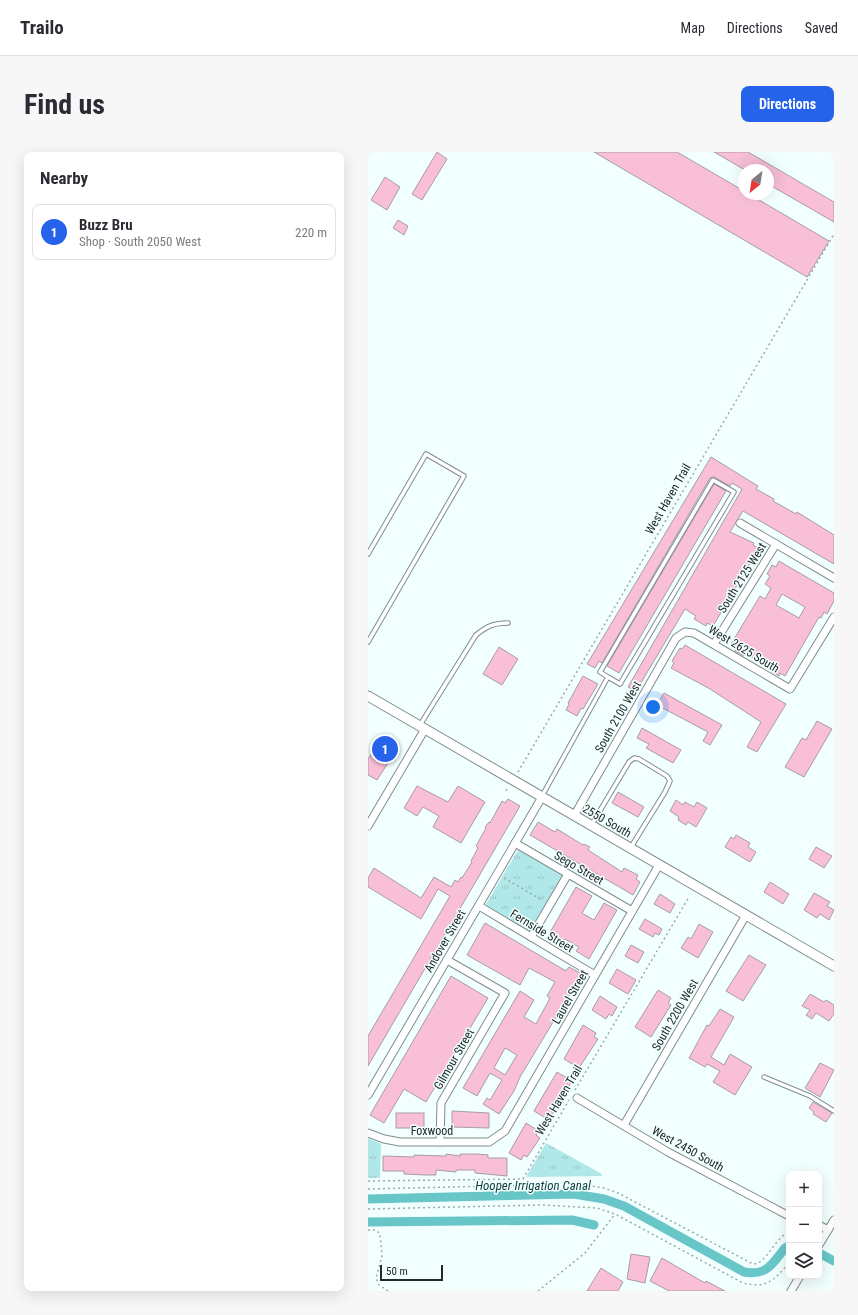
<!DOCTYPE html>
<meta charset="utf-8">
<style>
:root{--surface:#fff;--page:#f7f7f7;--text:#2b2b33;--muted:#7c7c81;--line:#e1e1e2;--accent:#2563eb}
body{margin:0;font-family:"Roboto Condensed",sans-serif;background:var(--page);color:var(--text)}
.controls{position:absolute;right:12px;bottom:12px;display:grid;overflow:hidden;border-radius:8px;box-shadow:0 4px 16px #0002}
.controls button{width:36px;height:36px;display:grid;place-items:center;padding:0;border:0;border-bottom:1px solid var(--line);background:var(--surface);color:var(--text);font:20px sans-serif}
.compass{position:absolute;left:370px;top:12px;width:36px;height:36px;border-radius:50%;background:var(--surface);box-shadow:0 4px 16px #0002;rotate:210deg}
.scale{position:absolute;left:12px;bottom:10px;width:63px;box-sizing:border-box;padding-left:4px;border:2px solid #232828;border-top:0;font-size:11px;line-height:14px;white-space:nowrap;color:#232828;-webkit-text-stroke:3px #f2ffff;paint-order:stroke}
.you{position:absolute;left:285px;top:555px;width:14px;height:14px;margin:-10px;border:3px solid #fff;border-radius:50%;background:#1a73e8;box-shadow:0 0 0 6px #1a73e833}
.badge{display:grid;place-items:center;width:26px;height:26px;border-radius:50%;background:var(--accent);color:#fff;font-size:13px;font-weight:700}
.pin{position:absolute;translate:-50% -50%;border:2px solid #fff;box-shadow:0 1px 4px #0006}
.list{margin:0;padding:0;list-style:none}
h2{display:flex;justify-content:space-between;align-items:center;height:52px;margin:0;padding:0 16px;font-size:17px}
h2 small{font-size:13px;font-weight:400;color:var(--muted)}
.list li{display:grid;grid-template-columns:26px 1fr auto;gap:12px;align-items:center;box-sizing:border-box;height:56px;margin:0 8px 8px;padding:0 8px;border:1px solid var(--line);border-radius:8px}
.list b{display:block;font-size:15px;white-space:nowrap}
.list p{margin:0;font-size:13px;white-space:nowrap;color:var(--muted)}
.list em{font-size:13px;font-style:normal;color:var(--muted)}
.icon{flex:none;width:22px;height:22px;fill:none;stroke:currentColor;stroke-width:2;stroke-linecap:round;stroke-linejoin:round}
.map{position:relative;flex:none;width:466px;height:1139px;overflow:hidden;border-radius:8px}
header{display:flex;align-items:center;gap:24px;box-sizing:border-box;height:56px;padding:0 20px;background:var(--surface);border-bottom:1px solid var(--line)}
header strong{font-size:19px}
nav{display:flex;gap:22px;margin-inline-start:auto;font-size:14px}
.intro{display:flex;align-items:center;justify-content:space-between;box-sizing:border-box;height:96px;padding:0 24px}
h1{margin:0;font-size:28px}
.button{padding:10px 18px;border-radius:8px;background:var(--accent);color:#fff;font-size:14px;font-weight:700}
main{display:flex;gap:24px;padding:0 24px}
aside{flex:1;background:var(--surface);border-radius:8px;box-shadow:0 4px 16px #0002}
.map>svg:first-child{display:block}
</style>
<header>
<strong>Trailo</strong>
<nav><a>Map</a><a>Directions</a><a>Saved</a></nav>
</header>
<div class="intro"><h1>Find us</h1><a class="button">Directions</a></div>
<main>
<aside>
<h2>Nearby<small></small></h2>
<ul class="list">
<li><span class="badge">1</span><div><b>Buzz Bru</b><p>Shop · South 2050 West</p></div><em>220 m</em></li>
</ul>
</aside>
<div class="map">
<svg width="466" height="1139" viewBox="0 0 466 1139">
<defs>
<pattern id="park-tufts" width="24" height="20" patternUnits="userSpaceOnUse"><rect width="24" height="20" fill="#b0e8e9"/><path d="M3 7l-1-3M5 7V3M7 7l1-3M15 17l-1-3M17 17v-4M19 17l1-3" fill="none" stroke="#97c7c8"/></pattern>
</defs>
<rect width="100%" height="100%" fill="#f2ffff"/>
<!-- park -->
<g fill="url(#park-tufts)">
<path d="M150 698 195 724 163 780 117 754Z"/>
<path d="M0 986 13 992 12 1026H0Z"/>
<path d="M178 991 234 1022 233 1024 158 1025Z"/>
</g>
<g fill="none" stroke-linecap="round" stroke-linejoin="round">
<!-- canal -->
<g stroke="#68c6c9" stroke-width="9">
<path d="M0 1047 206 1042 236 1047 256 1054 376 1120C399 1124 404 1112 417 1096L421 1094"/>
<path d="M0 1070 204 1068 226 1073"/>
<path d="M451 1101 466 1109"/>
</g>
</g>
<!-- building -->
<g fill="#f8bfd7" stroke="#a79da1" fill-rule="evenodd">
<path d="M69 0 79 7 54 48 44 42Z"/>
<path d="M226 0H309L376 39V42H381L461 89 439 125Z"/>
<path d="M346 0H380L466 50V70L400 32V18H377Z"/>
<path d="M17 25 32 35 19 58 3 48Z"/>
<path d="M30 68 40 74 36 83 25 76Z"/>
<path d="M343 305 390 334 388 337 406 347 405 349 428 362 429 360 466 383V412L375 359 362 380 386 391 385 393 390 396 381 413 345 474 339 471 338 474 326 467 328 464 317 457 268 539 260 535 374 337 364 331 362 334 346 325 342 326 234 511 231 509 227 516 219 512Z"/>
<path d="M346 332 358 339 251 521 239 514Z"/>
<path d="M411 409 466 441V449L459 462 456 460 453 466 451 465 417 524 412 521 411 524 401 518 402 516 377 501 376 504 367 499 369 496 363 492 392 444 397 447 403 436 397 432 402 424 399 422 404 413 408 415ZM414 442 437 455 431 466 408 453Z"/>
<path d="M317 493 418 552 389 600 379 595 393 570 342 537 303 516 306 511 304 509 312 496 314 497Z"/>
<path d="M131 495 150 507 134 533 115 522Z"/>
<path d="M215 524 230 532 215 557 213 556 209 564 198 558 201 552 200 551Z"/>
<path d="M296 541 354 573 342 593 335 589 340 580 289 553Z"/>
<path d="M449 569 464 577 436 625 417 615 434 586 438 588Z"/>
<path d="M274 576 313 598 305 611 278 596 281 592 269 586Z"/>
<path d="M13 586 29 597 9 628 0 623V607Z"/>
<path d="M49 634 80 650 90 634 117 650 93 691 65 675 71 664 55 655 49 664 36 656Z"/>
<path d="M250 640 276 655 270 665 244 651Z"/>
<path d="M140 647 152 654 0 914V884L82 744 70 737 53 767 0 735V726L6 716 53 746 66 725 83 735 87 728 90 730 93 725 94 726 104 710 103 709 110 696 108 694 118 676 117 675 121 670 122 671 134 649 137 651Z"/>
<path d="M308 648 315 653 317 650 326 655 329 650 339 656 328 675 320 670 318 673 310 668 311 665 302 659Z"/>
<path d="M170 670 187 680 189 677 215 693 216 692 222 695 220 698 254 720 256 716 270 723 268 727 272 730 265 743 162 683Z"/>
<path d="M368 683 382 691 380 695 388 700 382 710 357 695 363 685 366 687Z"/>
<path d="M448 695 464 704 456 716 441 707Z"/>
<path d="M402 730 421 742 415 752 396 740Z"/>
<path d="M208 735 224 744 214 761 226 768 236 751 249 758 221 807 208 799 211 795 197 787 193 791 180 784Z"/>
<path d="M446 741 462 750 459 754 466 758 461 768 452 762 449 766 436 758Z"/>
<path d="M292 742 307 752 302 761 286 752Z"/>
<path d="M277 767 294 777 291 783 287 781 285 785 271 777Z"/>
<path d="M117 771 198 819 201 815 214 822 152 925 146 939 131 962 115 952 119 946 122 948 134 928 122 921 109 944 95 936 152 839 166 848 156 865 168 872 182 846 179 844 187 830 161 816 152 833 99 803ZM137 896 149 903 137 923 126 916Z"/>
<path d="M331 772 345 780 330 806 313 796 320 785 323 787Z"/>
<path d="M263 793 276 800 270 811 257 804Z"/>
<path d="M381 803 398 813 375 849 358 839Z"/>
<path d="M249 817 268 828 260 842 241 831Z"/>
<path d="M83 824 120 846 58 950 36 937 16 971 2 963Z"/>
<path d="M290 838 303 846 300 851 303 853 283 885 267 875Z"/>
<path d="M442 842 456 850 458 848 466 853V862L461 869 448 861 444 867 438 863 442 858 434 854Z"/>
<path d="M232 844 249 855 244 864 241 862 238 867 224 858Z"/>
<path d="M352 857 366 865 343 905 356 913 362 902 384 915 367 943 345 930 352 919 339 912 337 915 321 906 339 873 341 874Z"/>
<path d="M215 873 228 881 226 885 230 887 211 916 196 907Z"/>
<path d="M452 911 466 918 452 945 437 936Z"/>
<path d="M189 920 204 929 181 968 166 959Z"/>
<path d="M445 950 464 961 458 970 445 962 446 960 441 956Z"/>
<path d="M84 959 121 961V976L84 975Z"/>
<rect x="28" y="961" width="28" height="15"/>
<path d="M158 971 171 979 168 983 172 986 159 1005 156 1003 153 1008 141 1001Z"/>
<path d="M78 1002 92 1004V1002H109L120 1003V1006H139V1024L107 1021V1018H88V1020L68 1018V1023H58L36 1022V1019H15V1004L46 1005V1003L78 1004Z"/>
<path d="M263 1102 282 1105 277 1131 259 1127Z"/>
<path d="M294 1106 337 1131 338 1129 357 1139H301L282 1129Z"/>
<path d="M233 1116 255 1130 250 1139H219Z"/>
</g>
<g fill="none" stroke-linecap="round" stroke-linejoin="round">
<!-- service casing -->
<g stroke="#818d8d" stroke-width="5.5">
<g id="service">
<path d="M0 402 58 302 96 324 0 490"/>
<path d="M52 573 108 483C119 474 126 471 140 471"/>
<path d="M174 644 240 525 232 520 345 328 366 340 252 532 240 525"/>
<path d="M224 672 261 610 266 606 271 607 299 624 302 629 297 640 263 695"/>
<path d="M396 925 442 944 466 959"/>
</g>
</g>
<!-- minor casing -->
<g stroke="#818d8d" stroke-width="9">
<g id="minor">
<path d="M372 371 466 426"/>
<path d="M346 492 408 392"/>
<path d="M206 664 308 486 317 480 326 481 422 537 466 465"/>
<path d="M0 674 57 577"/>
<path d="M147 691 264 759"/>
<path d="M111 754 227 823"/>
<path d="M163 785 200 722"/>
<path d="M0 943 174 645"/>
<path d="M209 946 300 1000 421 1064"/>
<path d="M256 973 378 763"/>
<path d="M0 981 16 987 32 990H121L137 979 291 713"/>
<path d="M72 990 73 951 137 841 79 808"/>
<path d="M451 1073 460 1078"/>
<path d="M451 1093 466 1068"/>
<path d="M423 1139 432 1124"/>
</g>
</g>
<!-- tertiary casing -->
<g stroke="#818d8d" stroke-width="11">
<path id="tertiary" d="M0 544 466 814"/>
</g>
<!-- path -->
<g stroke="#9ea8a8" stroke-width="1.5" stroke-dasharray="2 3" stroke-linecap="butt">
<path d="M150 620 466 82"/>
<path d="M138 639 140 635"/>
<path d="M136 726 174 748"/>
<path d="M207 938 321 745"/>
<path d="M0 1029 155 1027 201 948"/>
<path d="M0 1037 209 1032 236 1036 250 1041 385 1112C399 1112 406 1086 421 1080"/>
<path d="M0 1057 174 1053 229 1056 247 1062 375 1131C399 1137 406 1128 421 1111"/>
<path d="M0 1078H8L12 1082 14 1104 8 1126 11 1133 20 1139"/>
<path d="M170 1139 217 1101 247 1062"/>
</g>
<!-- service -->
<use href="#service" stroke="#fff" stroke-width="3.5"/>
<!-- minor -->
<use href="#minor" stroke="#fff" stroke-width="7"/>
<!-- tertiary -->
<use href="#tertiary" stroke="#fff" stroke-width="9"/>
</g>
<g text-anchor="middle" dominant-baseline="central" stroke-width="3" stroke-linejoin="round" paint-order="stroke">
<!-- street labels -->
<g font-size="12" fill="#232828" stroke="#f2ffff">
<text transform="translate(300 347) rotate(-60)">West Haven Trail</text>
<text transform="translate(374 426) rotate(-58)">South 2125 West</text>
<text transform="translate(376 497) rotate(31)">West 2625 South</text>
<text transform="translate(250 565) rotate(-60)">South 2100 West</text>
<text transform="translate(239 669) rotate(30)">2550 South</text>
<text transform="translate(211 716) rotate(30)">Sego Street</text>
<text transform="translate(174 779) rotate(31)">Fernside Street</text>
<text transform="translate(77 789) rotate(-60)">Andover Street</text>
<text transform="translate(202 845) rotate(-60)">Laurel Street</text>
<text transform="translate(307 863) rotate(-60)">South 2200 West</text>
<text transform="translate(86 907) rotate(-60)">Gilmour Street</text>
<text transform="translate(191 948) rotate(-59)">West Haven Trail</text>
<text x="64" y="979">Foxwood</text>
<text transform="translate(320 997) rotate(29)">West 2450 South</text>
</g>
<!-- water labels -->
<g font-size="13" font-style="italic" fill="#0f3d3e" stroke="#f2ffff">
<text x="165" y="1033">Hooper Irrigation Canal</text>
</g>
</g>
</svg>
<div class="controls">
<button>+</button>
<button>−</button>
<button><svg class="icon" aria-label="layers" viewBox="0 0 24 24"><path d="M12 4l9 5-9 5-9-5zM3 14l9 5 9-5"/></svg></button>
</div>
<svg class="compass" viewBox="-18 -18 36 36"><path d="M0-13l5 13h-10z" fill="#e53935"/><path d="M0 13l5-13h-10z" fill="#7c7c81"/></svg>
<div class="scale">50 m</div>
<div class="you"></div>
<div class="pin badge" style="left:17px;top:597px">1</div>
</div>
</main>
